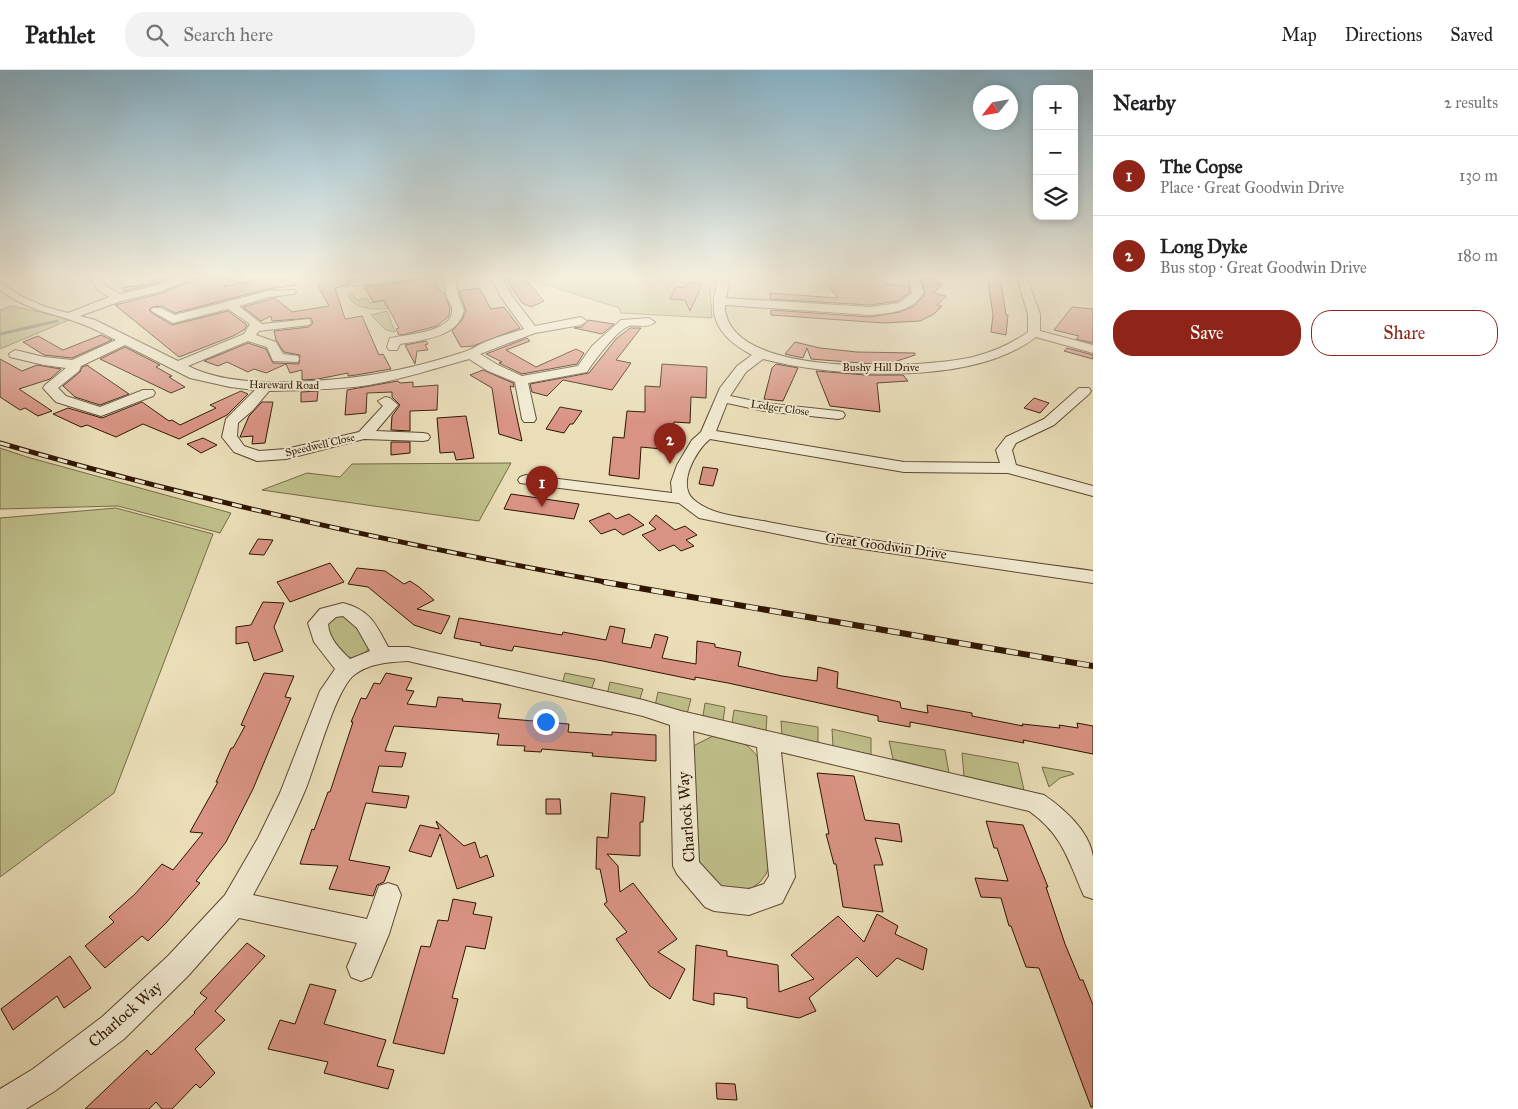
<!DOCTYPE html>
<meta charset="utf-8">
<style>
:root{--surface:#fff;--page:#f2f2f2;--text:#202124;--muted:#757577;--line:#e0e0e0;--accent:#8f2418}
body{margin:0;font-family:"IM FELL Great Primer",serif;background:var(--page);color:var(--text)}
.controls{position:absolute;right:15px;top:15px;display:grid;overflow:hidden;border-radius:10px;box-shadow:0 2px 8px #0003}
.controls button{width:45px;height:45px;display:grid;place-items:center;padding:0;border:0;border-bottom:1px solid var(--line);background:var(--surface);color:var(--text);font:25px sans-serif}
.compass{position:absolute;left:973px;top:15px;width:45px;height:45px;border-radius:50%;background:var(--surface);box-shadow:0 2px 8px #0003;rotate:239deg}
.you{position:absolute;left:545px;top:651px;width:18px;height:18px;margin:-12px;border:4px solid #fff;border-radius:50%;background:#1a73e8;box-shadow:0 0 0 8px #1a73e833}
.badge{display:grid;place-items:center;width:32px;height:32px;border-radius:50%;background:var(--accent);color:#fff;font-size:16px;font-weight:700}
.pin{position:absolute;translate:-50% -41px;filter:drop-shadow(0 1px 2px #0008)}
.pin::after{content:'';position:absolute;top:26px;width:18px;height:15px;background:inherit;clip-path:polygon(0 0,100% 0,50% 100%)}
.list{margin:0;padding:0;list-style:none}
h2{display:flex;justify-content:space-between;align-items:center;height:65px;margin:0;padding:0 20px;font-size:21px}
h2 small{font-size:16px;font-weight:400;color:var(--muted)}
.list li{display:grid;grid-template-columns:32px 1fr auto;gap:15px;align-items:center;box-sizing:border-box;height:80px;padding:0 20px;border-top:1px solid var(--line)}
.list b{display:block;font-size:19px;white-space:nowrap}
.list p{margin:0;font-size:16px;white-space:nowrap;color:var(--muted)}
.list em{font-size:16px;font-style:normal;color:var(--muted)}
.actions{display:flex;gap:10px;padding:15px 20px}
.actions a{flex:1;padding:11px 0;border:1px solid var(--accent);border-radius:20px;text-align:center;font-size:18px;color:var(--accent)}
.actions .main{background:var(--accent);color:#fff}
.icon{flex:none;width:28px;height:28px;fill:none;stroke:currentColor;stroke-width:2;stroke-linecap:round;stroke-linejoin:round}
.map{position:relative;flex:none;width:1093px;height:1039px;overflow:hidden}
header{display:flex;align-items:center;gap:30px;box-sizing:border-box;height:70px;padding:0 25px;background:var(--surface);border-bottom:1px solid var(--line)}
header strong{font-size:24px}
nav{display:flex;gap:28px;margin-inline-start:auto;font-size:18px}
.search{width:350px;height:45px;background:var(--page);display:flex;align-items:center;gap:12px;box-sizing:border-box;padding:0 18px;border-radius:20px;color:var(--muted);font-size:19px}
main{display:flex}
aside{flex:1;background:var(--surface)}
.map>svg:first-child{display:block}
</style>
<header>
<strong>Pathlet</strong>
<div class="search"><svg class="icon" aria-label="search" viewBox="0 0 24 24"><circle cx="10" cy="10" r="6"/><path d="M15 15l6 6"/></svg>Search here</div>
<nav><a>Map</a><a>Directions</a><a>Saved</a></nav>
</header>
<main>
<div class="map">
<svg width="1093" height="1039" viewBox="0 0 1093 1039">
<rect width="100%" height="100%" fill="#eadeb8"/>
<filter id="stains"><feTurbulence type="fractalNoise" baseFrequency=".004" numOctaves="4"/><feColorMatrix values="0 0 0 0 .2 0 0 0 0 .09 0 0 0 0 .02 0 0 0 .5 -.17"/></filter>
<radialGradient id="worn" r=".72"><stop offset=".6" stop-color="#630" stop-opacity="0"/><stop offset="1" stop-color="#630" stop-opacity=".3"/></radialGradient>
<!-- green -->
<g fill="#bfbf8a" stroke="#766a46">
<path d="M516 205H717L710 220 712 248 621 243 619 238Z"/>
<path d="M351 223 357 230 367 228 369 233 384 231 385 235 391 238C377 240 353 240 348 225Z"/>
<path d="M12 236 71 249 0 279V240Z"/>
<path d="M387 241 395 262 386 260 371 245Z"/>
<path d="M0 378 27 387 231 443 220 463 118 436 0 439Z"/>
<path d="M511 393 479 451 262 420 307 403 340 407 352 394Z"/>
<path d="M116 438 213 464 114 723 0 807V448Z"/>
<path d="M349 544 369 578C362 588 353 589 343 586L324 559 332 546Z"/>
<path d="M565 603 595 609 591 620 562 615Z"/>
<path d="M610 612 643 619 639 632 607 625Z"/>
<path d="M658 622 691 629 687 644 655 636Z"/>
<path d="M705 633 725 637 723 651 703 646Z"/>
<path d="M734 640 767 646 766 661 732 653Z"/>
<path d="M781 651 818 657V673L782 665Z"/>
<path d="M832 659 871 668V685L833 677Z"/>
<path d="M713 666C735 668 746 670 759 689L770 794 766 804 760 812 752 818 728 821 699 803 690 683 695 675Z"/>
<path d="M889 671 945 680 949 703 893 689Z"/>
<path d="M962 683 1018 693 1024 720 964 706Z"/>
<path d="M1042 697 1071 702 1074 704 1060 708 1049 717Z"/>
</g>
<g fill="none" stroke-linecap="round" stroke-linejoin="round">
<!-- stream -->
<path stroke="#6e7968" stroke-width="3" d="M0 264 57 251"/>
</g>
<!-- building -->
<g fill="#d99384" stroke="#2e1501">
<path d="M175 205H178L154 214 124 221 122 218 153 213 151 210Z"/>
<path d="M202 205H236L224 217 273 205H282L297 215 268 219 175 243 162 236 152 237 149 240 152 243 172 255 228 241 247 255 244 260 233 266 179 287 115 235 162 223 188 212 189 214Z"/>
<path d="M319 205H382L355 208 347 212 349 215 335 218 345 249 362 246 379 285 383 284 391 299 356 305 348 306V303L318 309 302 310V300L290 303 286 294 266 303 254 299 248 302 227 292 218 296 204 291 248 273 266 279 273 293 299 294 300 285 284 282 276 270 274 261 309 257 313 253 311 248 272 251 271 246 261 251 243 237 275 228 292 242 329 236 318 216 324 214Z"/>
<path d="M503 205H522L544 231 531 237 522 233Z"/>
<path d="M876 205 887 214 909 217 910 222 898 231 870 235 770 229V223L838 228 821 207H831L838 210 844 206Z"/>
<path d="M924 205H936L932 212 942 215 933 223 946 226 937 235 942 236 934 244 920 251 884 253 771 245V240L870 247 900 242 914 236 925 224 921 209Z"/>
<path d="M987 205H1000L1006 245H1008L1006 265 991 262 993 245Z"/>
<path d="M430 206 442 223H444L450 238 449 246 437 256 406 264 399 265 396 259 399 258 384 230 373 232 365 217 419 210Z"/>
<path d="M688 212 702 214 690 241 685 230 670 229 676 217 685 218Z"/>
<path d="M479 218 491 239 504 237 520 258 473 276 461 277 452 261 462 250 466 241 459 221Z"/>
<path d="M1072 237 1093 239V273L1076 269 1079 266 1054 260Z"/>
<path d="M588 250 614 254 602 264 574 258 582 257Z"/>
<path d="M630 258H641L616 290 631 293 612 320 563 310 547 326 532 322 530 314 589 303 616 269Z"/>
<path d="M101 265 112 270 72 288 44 285 23 272 38 266 63 280Z"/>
<path d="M527 268 530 271 506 280 536 297 576 279 584 283 577 294 522 304 499 293 502 292 486 284Z"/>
<path d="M426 271 428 274 425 275 428 280 417 281 415 294 405 275Z"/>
<path d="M795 272 820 278 857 282 915 283V285L891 293 873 294 811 289 807 278 803 288 785 284Z"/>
<path d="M125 277 160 295 156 297 172 306 169 307 185 317 171 323 100 289Z"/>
<path d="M1067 278 1093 285V289L1064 281Z"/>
<path d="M0 289 22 301 37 295 61 299 50 309 19 319 52 341 38 346 25 338 20 340 0 327Z"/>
<path d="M662 294 707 297 706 328 691 327 690 353 674 352 672 380 641 377 639 409 609 405 613 367 624 368 627 341 645 342V316L660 317Z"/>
<path d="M776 294 798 298 783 331 764 329 772 298Z"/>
<path d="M88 295V296L129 324 100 335 75 327 63 316 80 302 82 297Z"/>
<path d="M483 300 513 313 514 317 510 316 522 371 499 364 492 318 470 305Z"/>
<path d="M816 301 865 305H903L908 311 877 313 880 342 830 336Z"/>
<path d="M398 311 400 313 413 312V317L438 315 437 340 410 341V361L391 360 392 346 400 335 392 327V322L367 323 366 343 345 345 347 320Z"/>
<path d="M241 321 248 324 227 345 179 369 143 354 116 367 87 355 81 357 53 344 68 338 102 348 142 332 169 351 172 350 180 355 216 338 210 335Z"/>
<path d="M318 321 317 331 301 332V322Z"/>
<path d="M1034 328 1049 333 1040 343 1024 338Z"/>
<path d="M262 332H273L265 373 252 374 253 366 240 367 249 346Z"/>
<path d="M560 337 582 341 573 354H570L564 363 546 359Z"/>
<path d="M466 346 474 388 456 390 454 382 440 383 437 348Z"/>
<path d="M203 368 217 375 201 383 187 374Z"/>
<path d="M391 372H410V383L391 385Z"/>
<path d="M703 397 718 399 713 416 699 414Z"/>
<path d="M511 424 579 434 574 449 504 439Z"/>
<path d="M609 443 616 449 629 444 644 455 623 465 615 459 601 464 589 451Z"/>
<path d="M656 445 675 460 685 456 697 465 686 470 694 476 681 481 674 475 659 481 642 465 656 459 649 453Z"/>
<path d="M258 469 273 470 264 485 249 484Z"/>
<path d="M330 493 344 512 290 532 277 512Z"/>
<path d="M357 498 385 501 404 514 410 511 419 517 434 530 417 539 450 546 441 564 414 555 368 517 348 514Z"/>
<path d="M263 532 284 533 274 557 283 581 254 591 248 572 236 574V557L251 555Z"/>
<path d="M459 548 562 565 563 562 606 570 610 556 625 559 622 573 651 578 655 564 668 567 662 588 696 594 697 571 715 574V577L741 582 738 596 782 606 817 611 818 597 838 602 837 618 900 632 901 638 928 643 927 635 972 643V646L1023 656 1022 654 1060 658 1059 655 1078 658 1077 653 1093 656V684L1023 670 1024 673 910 652V657L878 651V646L728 613 695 607V610L603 591 514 576 512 581 480 575 481 573 454 568Z"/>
<path d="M264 603 294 606 285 627 291 628 253 719 226 772 196 811 200 813 166 853 148 871 142 866 105 898 85 876 114 852 109 847 135 824 162 794 173 800 203 763 190 762 218 712H216L231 678H233L245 656 241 655Z"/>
<path d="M386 603 412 608 406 620 414 621 407 634 436 637 438 627 463 629 462 631 501 634 498 648 569 654 568 662 612 665V662L656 665V691L592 686 593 683 542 679 541 682 524 681 525 676 497 675 499 664 394 656 385 681 406 683 402 697 379 696 372 722 409 726 406 738 366 733 349 790 390 797 384 812 377 815 373 826 329 819 338 796 300 794 312 759 314 760 328 722H330L353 652H351L361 628 366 629 374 613 380 614Z"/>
<path d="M817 703 854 706 865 750 899 754 902 772 875 768 883 795H874L883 842 843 837 836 794H834L826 764H829Z"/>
<path d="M611 723 645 727 643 752H640V786L607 784 618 796 620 822 633 813 677 869 658 882 685 899 670 929 650 916 616 869 627 862 604 834 607 832 600 799H596L597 767 608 768Z"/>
<path d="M546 729H560L561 744H546Z"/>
<path d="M436 751 464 776 475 772 480 788 487 785 494 806 457 819 440 764 431 787 409 781 420 755 439 759Z"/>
<path d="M986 751 1023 755 1048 817H1046L1065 874 1080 910H1083L1093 935V1037H1091L1039 898 1026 897 1011 856H1009L1001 828 981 827 975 808 1008 811 997 778H994Z"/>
<path d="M453 829 476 833 473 844 492 847 485 879 466 876 452 928 458 929 444 984 393 973 421 876 430 877 438 850 448 851Z"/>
<path d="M877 844 898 856 895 864 927 879 923 900 897 888 877 907 857 887 809 928 816 941 799 948 747 938V928L730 925 714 923V935L693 930 696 875 727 881V886L778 895 779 922 814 909 791 885 838 846 864 872Z"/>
<path d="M247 873 265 886 215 941 225 950 195 979 215 1003 200 1018 196 1014 172 1039H162L156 1032 149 1039H85L147 980 151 985 195 943 194 942 207 928 200 923Z"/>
<path d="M70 886 91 918 64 938 57 926 13 960 1 939Z"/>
<path d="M310 914 336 920 324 954 386 970 377 996 394 1000 388 1019 324 1003 328 992 268 979 280 950 295 954Z"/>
<path d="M716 1013 735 1014 737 1030 717 1029Z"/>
</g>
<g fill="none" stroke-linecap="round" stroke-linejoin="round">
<!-- minor casing -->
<g stroke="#5d472f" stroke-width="2">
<g id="minor">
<path d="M89 205H99L106 216 120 224 155 216 182 205H196L195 207 162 221 121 231 80 246 95 250 178 291 244 264 250 254 228 239 173 253 153 242 151 240 153 238H161L175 245 268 221 294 220 296 222 294 224 269 227 239 236 262 254 309 249 311 252 309 255 259 261 256 265 276 272 283 284 298 286 299 289 298 292 273 291 267 277 248 271 188 296C218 311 256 313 289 312 353 310 403 302 464 282 471 280 478 275 485 272 498 267 511 263 524 259L501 227 490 205H500L512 226 535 256 581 247 587 251 581 255 535 263 480 284 498 295 522 306 578 296 592 276 621 250 649 248 655 252C648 259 638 254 629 256 617 260 594 291 587 302L528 313 536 349 534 352H524L522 349 515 312 488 301 469 289C436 298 403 309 369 315 336 320 302 320 269 321L253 340 238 353 237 366 244 376 259 381 286 379 359 362 383 336 378 331 385 327 390 328 398 335 376 361 423 363 428 364 430 367 428 370 423 371 364 369 286 389 257 391 234 382 222 367 226 349 255 320 230 317 190 308 125 275 81 296 79 301 58 318 66 326 100 337 143 320H153L155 323 153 326 101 346 56 332 43 318 45 315 66 298 44 295 10 287 9 284 15 280 44 287 72 290 116 270C106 265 97 260 87 256 54 242 31 243 0 220V212L23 227 46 237 68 243 109 227 98 220Z"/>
<path d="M395 205H424L419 208 355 216 349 213 355 210Z"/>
<path d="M444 205H454L459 228 464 240C459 267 423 270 400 274L397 280H389L387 277 390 268C404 265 455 262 452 239 452 235 449 232 447 228 445 221 444 212 444 205Z"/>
<path d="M720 205H730L726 228 870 237 899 233 912 223 908 205H918L924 223C911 242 891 243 870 245L725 235C724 311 925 298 973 287 993 282 1011 274 1028 262V244L1016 205H1026L1040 244V261L1093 275V283L1036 267C973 316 837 308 763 289L746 302 730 326 764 333 838 341 843 342 845 345 843 348 838 349 764 341 727 333 716 361 904 392 1000 393 996 380 1006 367 1044 349 1079 318H1089L1091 321 1089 324 1054 355 1016 373 1012 380 1016 395 1093 416V426L1008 403 904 402 710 369C696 380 677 414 693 429 711 446 744 447 768 452 875 473 985 486 1093 501V513L822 473 699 448 679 433 520 413 518 410 520 407 526 405 672 423 671 412 677 395 692 370 701 362 720 318 737 296 752 285C715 265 706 244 720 205Z"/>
<path d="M832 205H843L837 208Z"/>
<path d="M343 533C370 540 376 554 388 577H408L643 630 681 641 1044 725C1063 738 1090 761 1093 787 1093 800 1093 815 1093 829L1084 826C1068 790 1063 765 1029 741L781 682 795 807 782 833 749 845 714 841 705 837 677 804 673 796 670 655 643 646 408 591C390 592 369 593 354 605 335 620 315 698 304 723 289 758 271 792 253 825L367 849 379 816 388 813 397 816 401 825 389 864 371 907 361 911 351 907 347 897 357 873 239 848 188 906 124 969 55 1021 26 1039H0V1019L33 999 102 947 168 886 225 825 258 768 280 723 320 621 335 599 314 572 308 553 320 539ZM343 546 357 558 370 581 350 589C340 579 329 569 328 554L336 547ZM693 661 757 677 769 806 764 814 749 819 721 816 699 792Z"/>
</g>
</g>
<!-- minor -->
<use href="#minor" fill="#f1ead1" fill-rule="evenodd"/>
<!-- rail-far1 casing -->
<g stroke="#2e1501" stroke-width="5">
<path id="rail-far1" d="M0 373C201 432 405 475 611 513"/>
</g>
<!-- rail casing -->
<g stroke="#2e1501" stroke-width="6">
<path id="rail" d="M604 512 1093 596"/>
</g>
<!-- rail-far1 -->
<use href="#rail-far1" stroke="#f1ead1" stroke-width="3" stroke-dasharray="10" stroke-linecap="butt"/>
<!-- rail -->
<use href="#rail" stroke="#f1ead1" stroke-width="4.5" stroke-dasharray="12" stroke-linecap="butt"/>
</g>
<!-- sky -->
<linearGradient id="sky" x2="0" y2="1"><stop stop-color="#88b7d0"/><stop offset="0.59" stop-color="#f6f0df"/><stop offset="1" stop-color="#f6f0df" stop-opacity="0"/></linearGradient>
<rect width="1093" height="350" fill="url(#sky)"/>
<g text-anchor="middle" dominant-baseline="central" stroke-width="4" stroke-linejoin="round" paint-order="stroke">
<!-- far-street labels -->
<g font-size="11" fill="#2e1501" stroke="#f1ead1">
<text x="881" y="297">Bushy Hill Drive</text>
<text transform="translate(284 315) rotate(1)">Hareward Road</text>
<text transform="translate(780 338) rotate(8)">Ledger Close</text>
<text transform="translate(320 375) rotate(-13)">Speedwell Close</text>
</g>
<!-- street labels -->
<g font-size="14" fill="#2e1501" stroke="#f1ead1">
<text transform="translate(886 476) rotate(8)">Great Goodwin Drive</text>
</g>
<!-- near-street labels -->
<g font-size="16" fill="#2e1501" stroke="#f1ead1">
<text transform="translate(686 747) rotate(-94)">Charlock Way</text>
<text transform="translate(125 944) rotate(-41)">Charlock Way</text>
</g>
</g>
<rect width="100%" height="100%" filter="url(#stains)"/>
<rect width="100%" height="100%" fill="url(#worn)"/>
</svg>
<div class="controls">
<button>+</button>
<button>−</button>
<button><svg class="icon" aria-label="layers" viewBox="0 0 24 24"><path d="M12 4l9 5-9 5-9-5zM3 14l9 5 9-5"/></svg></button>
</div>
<svg class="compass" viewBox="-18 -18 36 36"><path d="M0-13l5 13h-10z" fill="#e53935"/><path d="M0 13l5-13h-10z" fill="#757577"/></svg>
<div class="you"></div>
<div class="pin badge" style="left:542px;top:437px">1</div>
<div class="pin badge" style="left:670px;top:394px">2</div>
</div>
<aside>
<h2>Nearby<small>2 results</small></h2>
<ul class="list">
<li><span class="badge">1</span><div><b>The Copse</b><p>Place · Great Goodwin Drive</p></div><em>130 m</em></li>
<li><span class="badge">2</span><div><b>Long Dyke</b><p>Bus stop · Great Goodwin Drive</p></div><em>180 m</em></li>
</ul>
<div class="actions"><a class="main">Save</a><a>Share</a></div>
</aside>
</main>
